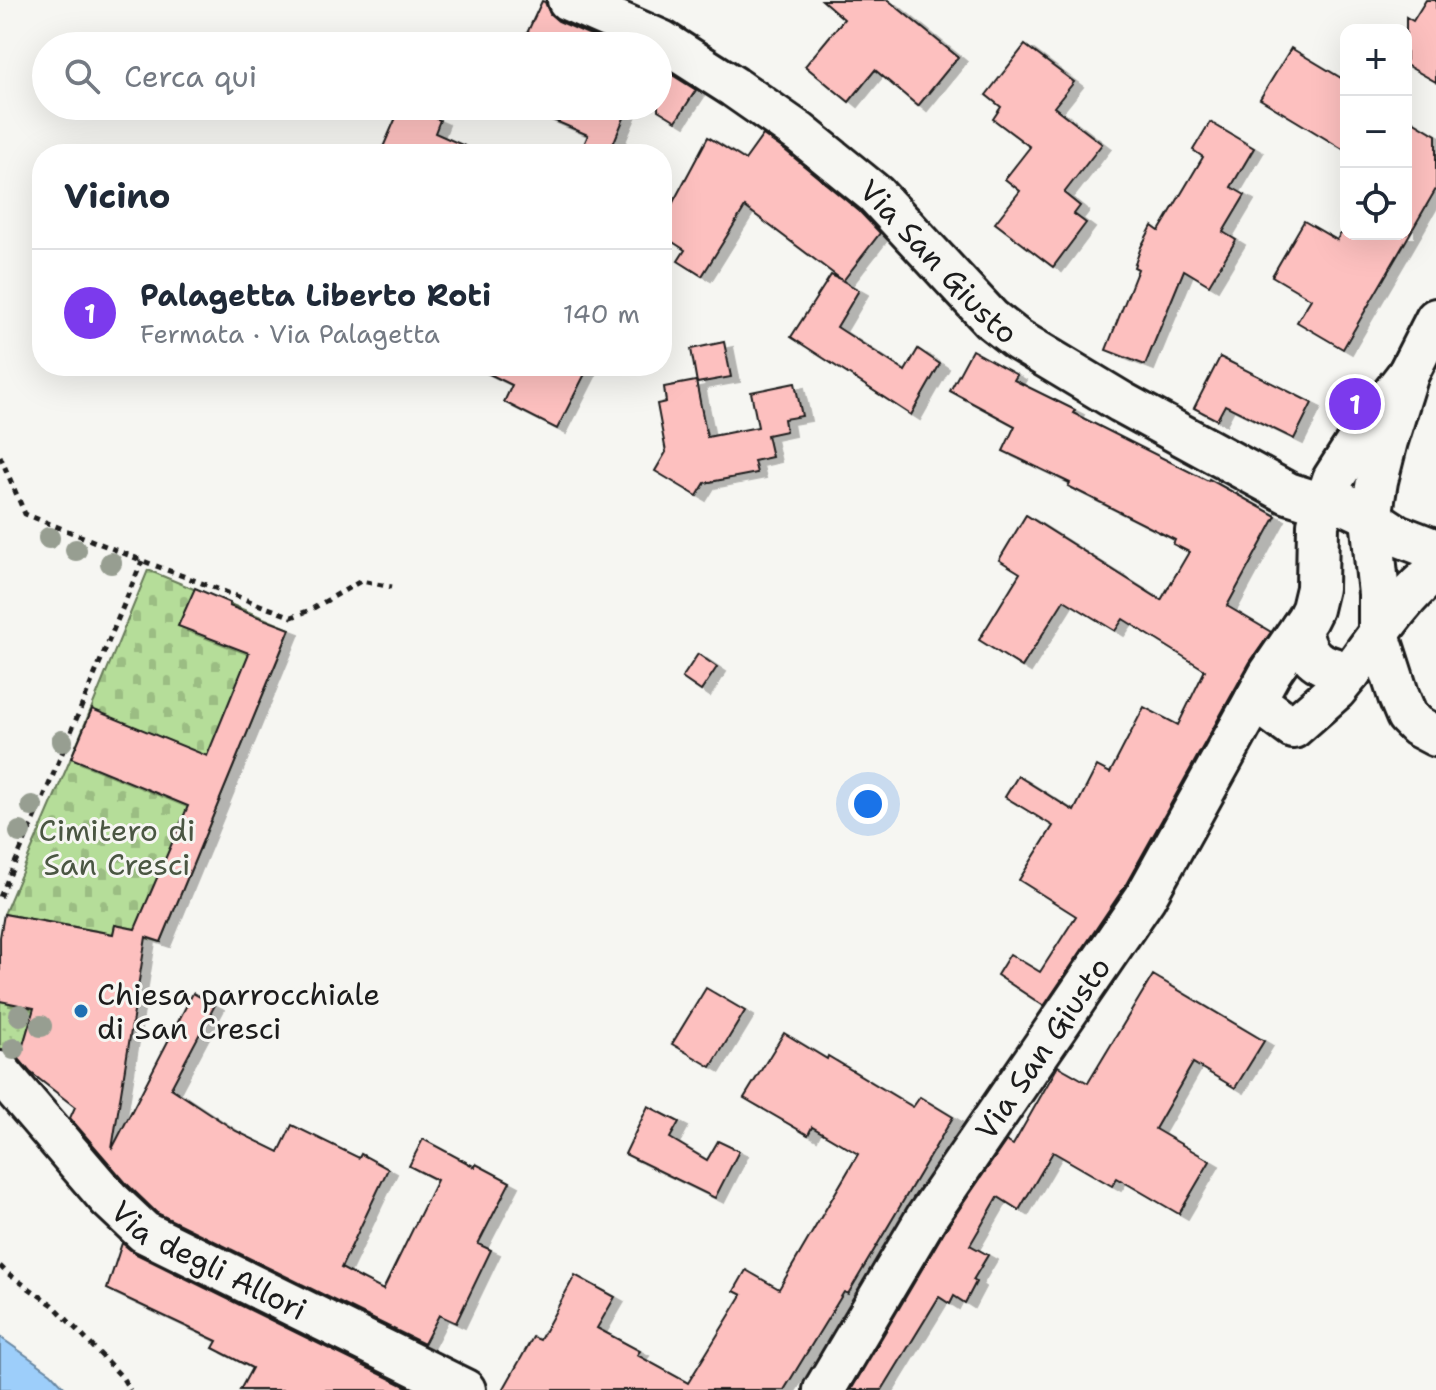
<!DOCTYPE html>
<html lang="it">
<meta charset="utf-8">
<style>
:root{--surface:#fff;--page:#f6f6f7;--text:#1f2937;--muted:#747a83;--line:#e0e1e3;--accent:#7c3aed}
body{margin:0;font-family:"Shantell Sans",sans-serif;background:var(--page);color:var(--text)}
.controls{position:absolute;right:24px;top:24px;display:grid;overflow:hidden;border-radius:16px;box-shadow:0 8px 32px #0002}
.controls button{width:72px;height:72px;display:grid;place-items:center;padding:0;border:0;border-bottom:2px solid var(--line);background:var(--surface);color:var(--text);font:40px sans-serif}
.you{position:absolute;left:868px;top:804px;width:28px;height:28px;margin:-20px;border:6px solid #fff;border-radius:50%;background:#1a73e8;box-shadow:0 0 0 12px #1a73e833}
.badge{display:grid;place-items:center;width:52px;height:52px;border-radius:50%;background:var(--accent);color:#fff;font-size:26px;font-weight:700}
.pin{position:absolute;translate:-50% -50%;border:4px solid #fff;box-shadow:0 2px 8px #0006}
.list{margin:0;padding:0;list-style:none}
h2{display:flex;justify-content:space-between;align-items:center;height:104px;margin:0;padding:0 32px;font-size:34px}
h2 small{font-size:26px;font-weight:400;color:var(--muted)}
.list li{display:grid;grid-template-columns:52px 1fr auto;gap:24px;align-items:center;box-sizing:border-box;height:128px;padding:0 32px;border-top:2px solid var(--line)}
.list b{display:block;font-size:30px;white-space:nowrap}
.list p{margin:0;font-size:26px;white-space:nowrap;color:var(--muted)}
.list em{font-size:26px;font-style:normal;color:var(--muted)}
.icon{flex:none;width:44px;height:44px;fill:none;stroke:currentColor;stroke-width:2;stroke-linecap:round;stroke-linejoin:round}
.map{position:relative;flex:none;width:1436px;height:1390px;overflow:hidden}
.search{position:absolute;background:var(--surface);box-shadow:0 8px 32px #0002;left:32px;top:32px;width:640px;height:88px;display:flex;align-items:center;gap:20px;box-sizing:border-box;padding:0 28px;border-radius:44px;color:var(--muted);font-size:30px}
.panel{position:absolute;background:var(--surface);box-shadow:0 8px 32px #0002;left:32px;top:144px;width:640px;height:232px;border-radius:32px}
.map>svg:first-child{display:block}
</style>
<div class="map">
<svg width="1436" height="1390" viewBox="0 0 1436 1390">
<defs>
<pattern id="cemetery-stones" width="16" height="16" patternUnits="userSpaceOnUse" patternTransform="scale(2)"><rect width="16" height="16" fill="#b5dd99"/><path d="M2 7V4a2 2 0 0 1 4 0v3zM10 15v-3a2 2 0 0 1 4 0v3z" fill="#9bbd83"/></pattern>
<pattern id="garden-dots" width="8" height="8" patternUnits="userSpaceOnUse" patternTransform="scale(2)"><rect width="8" height="8" fill="#b5dd99"/><path d="M2 2h.1M6 6h.1" fill="none" stroke="#9bbd83" stroke-width="1.8" stroke-linecap="round"/></pattern>
<filter id="shadow"><feDropShadow dx="9" dy="5" stdDeviation="0" flood-color="#0004"/></filter>
</defs>
<rect width="100%" height="100%" fill="#f6f6f2"/>
<filter id="ink" filterUnits="userSpaceOnUse"><feTurbulence type="fractalNoise" baseFrequency=".0125" numOctaves="2"/><feDisplacementMap in="SourceGraphic" scale="16" xChannelSelector="R" yChannelSelector="G"/><feConvolveMatrix kernelMatrix="1 2 1 2 8 2 1 2 1" color-interpolation-filters="sRGB"/></filter>
<g filter="url(#ink)">
<!-- cemetery -->
<path fill="url(#cemetery-stones)" stroke="#687c5a" stroke-width="2" d="M148 570 290 629 161 942 135 935V929L115 925 113 934 4 914 71 758Z"/>
<!-- garden -->
<path fill="url(#garden-dots)" stroke="#687c5a" stroke-width="2" d="M0 1001 71 1016 28 1028 18 1062 0 1050Z"/>
<!-- water -->
<path fill="#9dcefa" stroke="#6987a1" stroke-width="2" d="M0 1337 51 1373 67 1390H0Z"/>
<!-- building -->
<g fill="#fdc0bf" stroke="#1c1c1c" stroke-width="2" filter="url(#shadow)">
<path d="M822 0H888L958 57 918 106 875 70 849 102 805 66 844 19Z"/>
<path d="M1426 0H1436V82L1406 65V17L1413 21Z"/>
<path d="M542 1 545 2 550 14 558 21 616 46H521Z"/>
<path d="M1025 45 1074 82 1054 107 1102 144 1064 193 1080 206 1074 214 1086 223 1053 267 995 223 1020 191 1005 179 1030 147 993 119 1001 107 986 95Z"/>
<path d="M1291 48 1346 81V151L1260 99Z"/>
<path d="M658 66 696 90 676 121 658 110Z"/>
<path d="M401 106H408L440 120 435 133 483 154H380Z"/>
<path d="M521 106H629L609 154H580L588 135Z"/>
<path d="M1406 117 1436 135V189L1343 349 1297 322 1311 299 1272 276 1304 221 1337 240 1340 234H1406Z"/>
<path d="M1210 122 1254 148 1231 187 1245 195 1223 232 1236 240 1209 285 1184 270 1145 365 1106 350 1138 269 1134 267 1141 247 1152 226 1159 231 1203 157 1193 150Z"/>
<path d="M763 135 786 151 859 211 880 233 843 281 859 290 837 327 905 371 918 349 940 364 911 415 791 337 831 275 842 280 745 207 702 276 678 261 685 250 662 235V223L708 137 745 160Z"/>
<path d="M724 342 731 377 697 383 691 349Z"/>
<path d="M972 350 1017 375 1014 380 1075 410 1073 413 1208 481 1209 479 1276 516 1227 606 1271 632 1250 662 1125 886 1044 1006 997 975 1010 954 1040 972 1076 916 1019 880 1053 826 1005 797 1018 776 1074 811 1097 766 1110 773 1144 707 1178 725 1205 670 1123 619 1115 631 1064 600 1022 667 979 640 1020 573 999 560 1026 515 1161 600 1189 552 1173 544 1175 540 1068 486 1070 483 1003 451 1015 426 950 391Z"/>
<path d="M1220 357 1312 403 1294 439 1225 405 1217 420 1194 408Z"/>
<path d="M473 366H589L557 429 504 402 512 385Z"/>
<path d="M696 381 707 437 758 427 751 392 795 383 802 416 784 419 786 431 767 435 772 457 754 461 757 473 705 483 697 496 655 471 666 452 657 404 666 402 664 387Z"/>
<path d="M195 588 230 603 229 606 290 629 161 942 146 937 112 1149 193 993 215 1005 171 1088 236 1131 279 1152 292 1125 359 1158 361 1154 388 1169 341 1268 383 1290 437 1180 409 1166 423 1139 475 1167 476 1164 510 1182 478 1244 491 1250 456 1323 439 1315 424 1344 157 1213 126 1183 70 1118 75 1107 30 1072 19 1059 34 1008 0 1001V937L4 914 113 934 115 925 135 929 188 806 71 758 92 709 207 756 249 653 178 626Z"/>
<path d="M698 654 717 667 701 691 682 678Z"/>
<path d="M1153 975 1264 1041 1235 1088 1193 1063 1155 1129 1210 1161 1179 1214 1117 1178 1112 1186 1053 1152 1019 1210 998 1197 970 1245 988 1255 973 1280 976 1282 965 1303 954 1296 950 1304 939 1297 882 1390H851L945 1230 1006 1141 1013 1145 1058 1066 1088 1083Z"/>
<path d="M706 988 745 1011 711 1067 672 1044Z"/>
<path d="M784 1033 827 1059 828 1056 913 1107 920 1097 953 1117 848 1294 844 1292 784 1390H503L533 1337 540 1340 575 1275 615 1297 597 1328 640 1351 637 1355 688 1383 742 1295 734 1291 746 1270 779 1289 858 1154 812 1127 808 1135 744 1098Z"/>
<path d="M648 1106 679 1122 670 1138 707 1160 718 1141 739 1151 715 1198 625 1154Z"/>
<path d="M122 1243 134 1253 413 1390H240L252 1368 213 1348 217 1341 107 1289Z"/>
</g>
<g fill="none" stroke-linecap="round" stroke-linejoin="round">
<!-- minor casing -->
<g stroke="#1c1c1c" stroke-width="46">
<g id="minor">
<path id="s1" d="M568 0 662 41 734 87 800 133 875 194 991 319 1018 340 1121 402 1288 493 1323 504 1339 502 1347 505 1362 512 1397 535 1436 550"/>
<path d="M1436 319 1408 374 1387 441 1377 481 1371 518 1379 594V635L1399 697 1407 716 1417 726 1436 736"/>
<path d="M1301 628C1306 662 1320 665 1350 673 1376 639 1402 596 1436 571"/>
<path d="M1255 700 1293 728 1336 690 1350 673"/>
<path id="s2" d="M0 1072 109 1199 144 1232 465 1390"/>
<path id="s3" d="M824 1390 926 1218 1145 898 1270 673 1307 619 1312 609 1317 588 1318 524 1333 479 1364 431 1408 374"/>
</g>
</g>
<!-- path -->
<g stroke="#1c1c1c" stroke-width="5" stroke-dasharray="6 6" stroke-linecap="butt">
<path d="M0 456 25 514 151 564 292 617 310 610 361 581 392 587"/>
<path d="M0 897 38 811 142 561"/>
<path d="M0 1266 7 1273 53 1305 122 1377 130 1390"/>
</g>
<!-- minor -->
<use href="#minor" stroke="#f6f6f2" stroke-width="40"/>
</g>
<!-- trees -->
<g fill="#979e91">
<circle cx="49" cy="538" r="11"/>
<circle cx="76" cy="550" r="11"/>
<circle cx="111" cy="563" r="11"/>
<circle cx="62" cy="741" r="11"/>
<circle cx="32" cy="806" r="11"/>
<circle cx="20" cy="832" r="11"/>
<circle cx="20" cy="1015" r="11"/>
<circle cx="41" cy="1026" r="11"/>
<circle cx="14" cy="1049" r="11"/>
</g>
</g>
<!-- markers -->
<circle fill="#1f6fb2" stroke="#f6f6f2" stroke-width="3" cx="81" cy="1011" r="8"/>
<g text-anchor="middle" dominant-baseline="central" stroke-width="6" stroke-linejoin="round" paint-order="stroke">
<!-- street labels -->
<g font-size="30" fill="#1c1c1c" stroke="#f6f6f2">
<text stroke="none"><textPath href="#s1" startOffset="458">Via San Giusto</textPath></text>
<text stroke="none"><textPath href="#s3" startOffset="406">Via San Giusto</textPath></text>
<text stroke="none"><textPath href="#s2" startOffset="286">Via degli Allori</textPath></text>
</g>
<!-- park labels -->
<g font-size="30" fill="#4a5642" stroke="#f6f6f2">
<text x="117" y="830">Cimitero di<tspan x="117" dy="34">San Cresci</tspan></text>
</g>
<!-- poi labels -->
<g font-size="30" fill="#1c1c1c" stroke="#f6f6f2" text-anchor="start">
<text x="97" y="994">Chiesa parrocchiale<tspan x="97" dy="34">di San Cresci</tspan></text>
</g>
</g>
</svg>
<div class="controls">
<button>+</button>
<button>−</button>
<button><svg class="icon" aria-label="locate" viewBox="0 0 24 24"><circle cx="12" cy="12" r="6"/><path d="M12 2v4M12 18v4M2 12h4M18 12h4"/></svg></button>
</div>
<div class="you"></div>
<div class="pin badge" style="left:1355px;top:404px">1</div>
<div class="search"><svg class="icon" aria-label="search" viewBox="0 0 24 24"><circle cx="10" cy="10" r="6"/><path d="M15 15l6 6"/></svg>Cerca qui</div>
<section class="panel">
<h2>Vicino<small></small></h2>
<ul class="list">
<li><span class="badge">1</span><div><b>Palagetta Liberto Roti</b><p>Fermata · Via Palagetta</p></div><em>140 m</em></li>
</ul>
</section>
</div>
